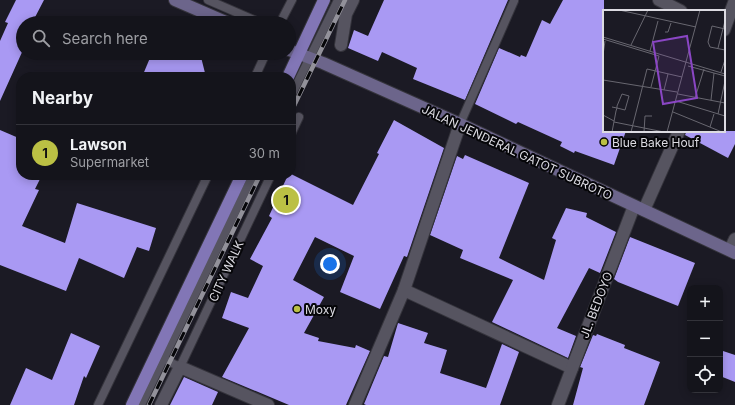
<!DOCTYPE html>
<meta charset="utf-8">
<style>
:root{--surface:#14141b;--page:#212128;--text:#f1f3f6;--muted:#9d9ea3;--line:#33333a;--accent:#bbc044}
body{margin:0;font-family:Inter,sans-serif;background:var(--page);color:var(--text)}
.controls{position:absolute;right:12px;bottom:12px;display:grid;overflow:hidden;border-radius:8px;box-shadow:0 2px 10px #0003}
.controls button{width:36px;height:36px;display:grid;place-items:center;padding:0;border:0;border-bottom:1px solid var(--line);background:var(--surface);color:var(--text);font:20px sans-serif}
.you{position:absolute;left:330px;top:264px;width:14px;height:14px;margin:-10px;border:3px solid #fff;border-radius:50%;background:#1a73e8;box-shadow:0 0 0 6px #1a73e833}
.badge{display:grid;place-items:center;width:26px;height:26px;border-radius:50%;background:var(--accent);color:#111;font-size:13px;font-weight:700}
.pin{position:absolute;translate:-50% -50%;border:2px solid #fff;box-shadow:0 1px 4px #0006}
.list{margin:0;padding:0;list-style:none}
h2{display:flex;justify-content:space-between;align-items:center;height:52px;margin:0;padding:0 16px;font-size:17px}
h2 small{font-size:13px;font-weight:400;color:var(--muted)}
.list li{display:grid;grid-template-columns:26px 1fr auto;gap:12px;align-items:center;box-sizing:border-box;height:56px;padding:0 16px;border-top:1px solid var(--line)}
.list b{display:block;font-size:15px;white-space:nowrap}
.list p{margin:0;font-size:13px;white-space:nowrap;color:var(--muted)}
.list em{font-size:13px;font-style:normal;color:var(--muted)}
.icon{flex:none;width:22px;height:22px;fill:none;stroke:currentColor;stroke-width:2;stroke-linecap:round;stroke-linejoin:round}
.map{position:relative;flex:none;width:735px;height:405px;overflow:hidden}
.search{position:absolute;background:var(--surface);box-shadow:0 2px 10px #0003;left:16px;top:16px;width:280px;height:44px;display:flex;align-items:center;gap:10px;box-sizing:border-box;padding:0 14px;border-radius:22px;color:var(--muted);font-size:15px}
.panel{position:absolute;background:var(--surface);box-shadow:0 2px 10px #0003;left:16px;top:72px;width:280px;height:108px;border-radius:16px}
.map>svg:first-child{display:block}
</style>
<div class="map">
<svg width="735" height="405" viewBox="0 0 735 405">
<rect width="100%" height="100%" fill="#1b1a24"/>
<!-- building -->
<g fill="#a999f3">
<path d="M16 0H44L32 23H23V50L0 101V41L8 23 5 22Z"/>
<path d="M384 0H508L465 100 413 79 417 68 382 52 378 61 348 48 354 30 368 36Z"/>
<path d="M563 0H604V131H626L614 165 575 151 574 153 560 146 562 142 518 122 516 124 475 104 499 48 520 57 521 55 526 57 542 20 550 24Z"/>
<path d="M152 53H200L206 77H142Z"/>
<path d="M394 120 444 148 407 257 404 256 380 309 340 292 354 256 315 237 293 280 324 297 304 333 319 338 318 341 355 348 356 345 370 351 346 405H289L222 377 249 328 222 318 231 292 248 298 263 266 250 259 272 218 269 216 288 175 291 174 353 205 379 154 377 153Z"/>
<path d="M0 130 21 139V175H42L35 189 39 190 22 226 65 243 77 203 156 228 149 251 137 247 124 278 79 258 66 291 0 265Z"/>
<path d="M686 131H735V144L728 158 685 135Z"/>
<path d="M465 155 529 183 499 258 544 280 556 240 552 238 566 208 587 213 586 217 616 232 600 273 589 268 557 328 576 336 568 358 492 322 513 280 460 258 463 250 430 235 457 156 463 159Z"/>
<path d="M630 237 695 263 678 306 618 282 614 279Z"/>
<path d="M398 323 428 333 424 343 447 350 440 373 486 388 502 344 519 352 500 405H366L364 404 384 356 388 357Z"/>
<path d="M71 333 100 346 86 378 84 376 74 405H10L26 368 52 380Z"/>
<path d="M597 334 625 345 624 348 660 362 644 405H573L583 368 580 367 593 335 596 336Z"/>
<path d="M720 350 735 355V382L720 376Z"/>
<path d="M184 377 218 392 212 405H170Z"/>
</g>
<g fill="none" stroke-linecap="round" stroke-linejoin="round">
<!-- lane casing -->
<g stroke="#35343c" stroke-width="10">
<g id="lane">
<path d="M208 0 261 23"/>
<path d="M280 23 292 0"/>
<path d="M255 77 266 53"/>
<path d="M291 96 338 0"/>
<path d="M460 124 514 1"/>
<path d="M291 134 299 117"/>
<path d="M159 357 180 367 271 175"/>
<path d="M98 405 208 175"/>
<path d="M141 405 253 175"/>
</g>
</g>
<!-- street casing -->
<g stroke="#35343c" stroke-width="14">
<g id="street">
<path d="M659 0 681 11"/>
<path d="M724 30 735 0"/>
<path d="M341 45 346 14 353 0"/>
<path d="M644 210 679 131"/>
<path d="M730 250 735 239"/>
<path d="M404 290 572 368"/>
<path d="M161 405 180 367 268 405"/>
<path d="M355 405 404 290 460 124"/>
<path d="M558 405 634 206"/>
</g>
</g>
<!-- secondary casing -->
<g stroke="#35343c" stroke-width="14">
<g id="secondary">
<path d="M175 0 228 23"/>
<path d="M289 50 323 63 460 124 735 253"/>
</g>
</g>
<!-- primary casing -->
<g stroke="#35343c" stroke-width="14">
<g id="primary">
<path d="M288 77 324 0"/>
<path d="M132 405 242 175"/>
</g>
</g>
<!-- lane -->
<use href="#lane" stroke="#565460" stroke-width="8"/>
<!-- street -->
<use href="#street" stroke="#565460" stroke-width="12"/>
<!-- secondary -->
<use href="#secondary" stroke="#6c658b" stroke-width="12"/>
<!-- primary -->
<use href="#primary" stroke="#8276b6" stroke-width="12"/>
<!-- rail casing -->
<g stroke="#92919a" stroke-width="4.5">
<g id="rail">
<path d="M291 112 345 0"/>
<path d="M149 405 260 175"/>
</g>
</g>
<!-- rail -->
<use href="#rail" stroke="#060609" stroke-width="3" stroke-dasharray="9" stroke-linecap="butt"/>
</g>
<!-- markers -->
<g fill="#bbc044" stroke="#060609" stroke-width="1.5">
<circle cx="604" cy="142" r="4"/>
<circle cx="297" cy="309" r="4"/>
</g>
<g text-anchor="middle" dominant-baseline="central" stroke-width="4" stroke-linejoin="round" paint-order="stroke">
<!-- poi labels -->
<g font-size="12" fill="#dcdbe2" stroke="#060609" text-anchor="start">
<text x="612" y="142">Blue Bake Houf</text>
<text x="305" y="309">Moxy</text>
</g>
<!-- street labels -->
<g font-size="12" fill="#dcdbe2" stroke="#060609">
<text transform="translate(517 152) rotate(25)">JALAN JENDERAL GATOT SUBROTO</text>
<text transform="translate(226 271) rotate(-65)">CITY WALK</text>
<text transform="translate(596 305) rotate(-69)">JL. BEDOYO</text>
</g>
</g>
<!-- overview -->
<g transform="translate(603 10)">
<rect width="122" height="122" fill="#1b1a24"/>
<path fill="none" stroke="#686770" stroke-width="1" d="M16 0 93 17M122 19 109 16 105 32 107 37 122 40M62 22H65L68 13M0 27 122 64M0 29 56 46 48 77M28 35 45 0M115 38 122 11M47 41 55 11M0 45 2 31M85 56 122 66M118 62 122 50M0 70 74 82M61 80 65 64M75 84 122 93M92 88 101 59M108 90 111 63M73 91 122 106M70 102 119 122M115 104 122 71M0 105 11 111M11 112 61 122M107 117 111 104M9 122 13 101 14 98V96L19 84 26 86 22 100 14 98 9 97M28 122 44 59 79 67M41 122 42 106H49M64 122 97 0"/>
<path fill="#8a46c4" fill-opacity="0.15" stroke="#8a46c4" stroke-width="2" d="M84 26 94 88 60 94 50 32Z"/>
<rect width="122" height="122" fill="none" stroke="#dcdbe2" stroke-width="2"/>
</g>
</svg>
<div class="controls">
<button>+</button>
<button>−</button>
<button><svg class="icon" aria-label="locate" viewBox="0 0 24 24"><circle cx="12" cy="12" r="6"/><path d="M12 2v4M12 18v4M2 12h4M18 12h4"/></svg></button>
</div>
<div class="you"></div>
<div class="pin badge" style="left:286px;top:200px">1</div>
<div class="search"><svg class="icon" aria-label="search" viewBox="0 0 24 24"><circle cx="10" cy="10" r="6"/><path d="M15 15l6 6"/></svg>Search here</div>
<section class="panel">
<h2>Nearby<small></small></h2>
<ul class="list">
<li><span class="badge">1</span><div><b>Lawson</b><p>Supermarket</p></div><em>30 m</em></li>
</ul>
</section>
</div>
